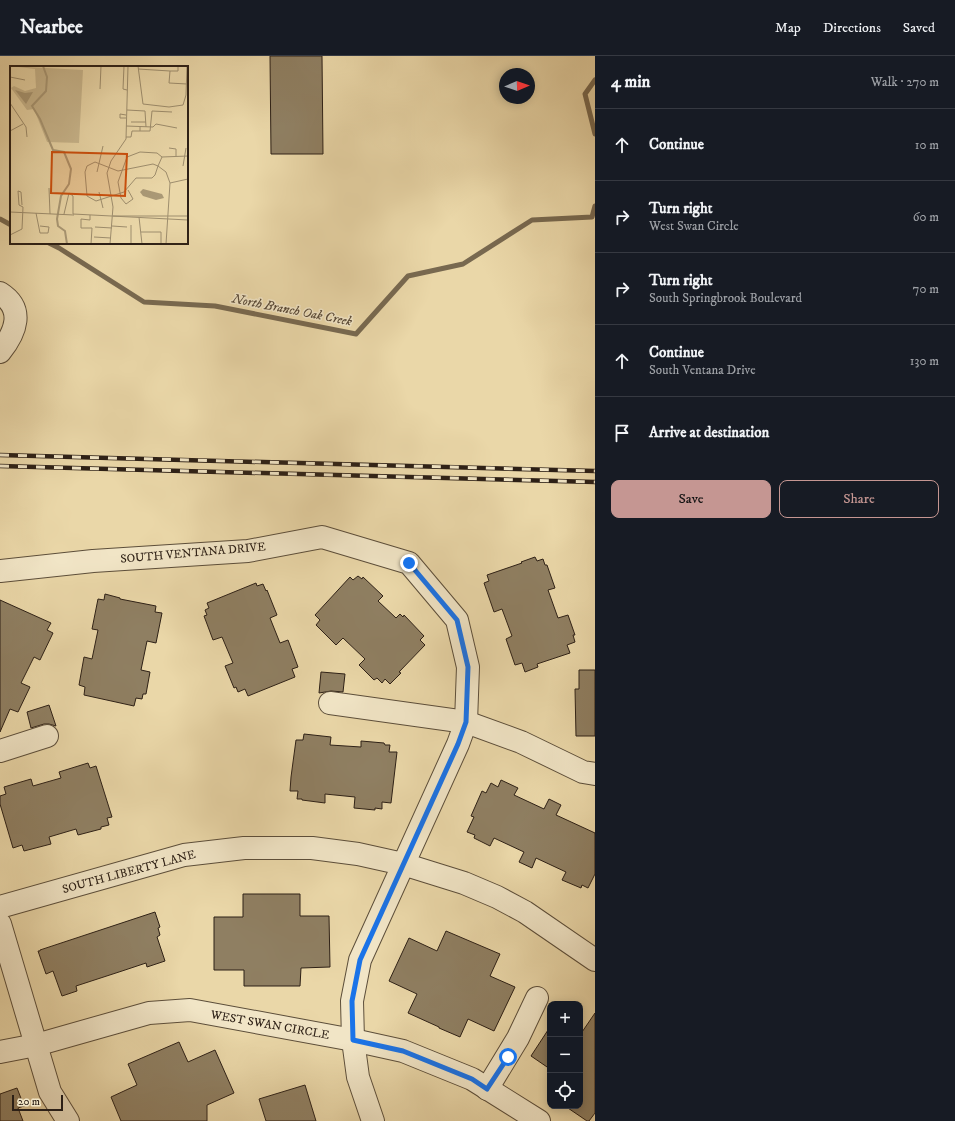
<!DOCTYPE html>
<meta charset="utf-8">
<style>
:root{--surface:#171b24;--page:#20242c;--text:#f1f3f6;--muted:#9ea1a6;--line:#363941;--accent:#c59692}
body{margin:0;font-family:"IM FELL DW Pica",serif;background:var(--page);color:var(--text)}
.controls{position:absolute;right:12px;bottom:12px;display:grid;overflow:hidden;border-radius:8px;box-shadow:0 2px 10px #0003}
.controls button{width:36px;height:36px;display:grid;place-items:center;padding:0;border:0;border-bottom:1px solid var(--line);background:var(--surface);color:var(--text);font:20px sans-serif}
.compass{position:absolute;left:499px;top:12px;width:36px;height:36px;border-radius:50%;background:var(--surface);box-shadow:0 2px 10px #0003;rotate:88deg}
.scale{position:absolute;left:12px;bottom:10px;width:51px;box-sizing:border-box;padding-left:4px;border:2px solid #2d2016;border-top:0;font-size:11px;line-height:14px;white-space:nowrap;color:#2d2016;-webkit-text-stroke:3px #f1e5c6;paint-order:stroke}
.stop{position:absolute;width:12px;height:12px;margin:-9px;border:3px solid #1a73e8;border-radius:50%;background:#fff}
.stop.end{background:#1a73e8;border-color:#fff;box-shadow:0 1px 4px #0008}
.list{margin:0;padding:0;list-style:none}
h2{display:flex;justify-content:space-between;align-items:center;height:52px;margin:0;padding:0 16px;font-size:17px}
h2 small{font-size:13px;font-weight:400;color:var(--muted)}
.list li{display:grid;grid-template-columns:26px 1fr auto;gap:12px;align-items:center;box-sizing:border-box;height:72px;padding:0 16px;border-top:1px solid var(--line)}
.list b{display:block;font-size:15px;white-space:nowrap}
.list p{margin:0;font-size:13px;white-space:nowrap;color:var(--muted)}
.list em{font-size:13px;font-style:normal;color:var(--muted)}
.actions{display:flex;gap:8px;padding:12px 16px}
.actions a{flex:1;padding:9px 0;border:1px solid var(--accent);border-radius:8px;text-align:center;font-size:14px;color:var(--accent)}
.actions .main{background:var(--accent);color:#111}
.icon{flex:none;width:22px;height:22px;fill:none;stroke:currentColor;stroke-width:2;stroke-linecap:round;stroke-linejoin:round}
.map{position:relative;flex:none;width:595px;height:1065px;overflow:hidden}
header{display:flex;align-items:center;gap:24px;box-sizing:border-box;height:56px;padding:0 20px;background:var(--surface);border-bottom:1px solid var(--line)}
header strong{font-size:19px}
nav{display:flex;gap:22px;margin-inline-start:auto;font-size:14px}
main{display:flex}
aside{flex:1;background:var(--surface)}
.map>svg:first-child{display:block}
</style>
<header>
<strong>Nearbee</strong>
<nav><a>Map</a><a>Directions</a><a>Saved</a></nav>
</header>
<main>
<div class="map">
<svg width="595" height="1065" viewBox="0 0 595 1065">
<rect width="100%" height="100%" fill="#ead7a8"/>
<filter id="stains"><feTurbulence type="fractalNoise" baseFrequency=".005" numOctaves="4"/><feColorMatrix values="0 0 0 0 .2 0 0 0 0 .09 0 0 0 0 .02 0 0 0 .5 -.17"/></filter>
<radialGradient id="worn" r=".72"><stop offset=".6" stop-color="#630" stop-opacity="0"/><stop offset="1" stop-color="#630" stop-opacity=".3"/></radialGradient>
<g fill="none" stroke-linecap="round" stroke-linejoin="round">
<!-- stream -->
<g stroke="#786950" stroke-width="5">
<path d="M595 24 585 38 595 78"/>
<path d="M0 163 11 169"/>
<path d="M49 187 59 192 144 246 215 250 356 278 408 220 463 208 532 164 592 161 595 150"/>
</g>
</g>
<!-- building -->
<g fill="#8f7f62" stroke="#2d2016">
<path d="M270 0H322L323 98H271Z"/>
<path d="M535 501 537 505 543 503 545 509H547L555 532 548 534 558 562 568 559 575 579H573L575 586 567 589 570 597 537 608 538 611 525 616 522 607 515 609 506 583 512 580 502 553 494 556 484 527 489 525 487 519 522 507 521 506Z"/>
<path d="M358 520 362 523 363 521 383 540 378 545 396 562 400 558 403 561 404 559 424 580 420 584 425 589 399 616 401 617 390 628 385 623 382 627 377 622 374 624 359 609 365 603 343 582 336 589 316 569 320 564 315 559 350 521 353 524Z"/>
<path d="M256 527 257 530 263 528 266 535 267 534 277 559 270 562 280 587 288 584 298 611 292 613 295 621 248 640 245 633 238 636 236 631 234 632 225 610 233 607 222 581 213 584 204 560 207 559 205 554 209 552 207 547Z"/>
<path d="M105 538 120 542V543L156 550 155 556 162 557 156 587 147 585 141 614 150 616 146 638H143L142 643 136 642 134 650 84 639 85 631 79 629 84 601 92 603 98 574 92 573 98 543 104 544Z"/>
<path d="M0 544 51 567 47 574 53 577 40 604 34 601 21 627 30 631 18 656 10 653 0 676Z"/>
<path d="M579 614H595V680H576L575 633H579Z"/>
<path d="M321 616 345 618 343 636 331 635 319 637Z"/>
<path d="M49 649 56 670 49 668H44L31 672 27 656Z"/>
<path d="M304 678 331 681 330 689 361 691V685L384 687 385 689H390L389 696H397L391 747 382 746V753L375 752V754L354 752 355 741 325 738V747L302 744V743H297L298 735H290L291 721 296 684H303Z"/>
<path d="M88 707 90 712 96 710 112 761 107 762 109 769 101 771V773L78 779 76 773 49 781 51 788 24 795 22 789 13 792 0 748V740L6 738 4 731 31 723 33 730 61 722 59 716Z"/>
<path d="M501 724 518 732 514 739 544 753 549 743 561 749 556 759 595 777V818L588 832 582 829 581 832 562 824 566 816 536 802 532 812 519 806 524 796 494 782 490 790 474 782 475 779 467 776 474 761 471 760 482 735 486 737 491 727 498 731Z"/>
<path d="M243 838H300V860H329L330 911 301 912 300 930H244V914H214V861H243Z"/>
<path d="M155 856 160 871 158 872 160 879 157 881 165 905 147 911 146 907 122 915 76 930 77 935 62 940 53 915 46 918 38 895H40V894Z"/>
<path d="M446 875 500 898 490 920 515 931 494 975 468 963 460 981 439 972V971L408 957 417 938 389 925 409 882 437 895Z"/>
<path d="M595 957V1057L589 1065H587L565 1050H580V979Z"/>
<path d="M550 971V1013L531 1000Z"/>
<path d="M179 986 188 1006 215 994 234 1037 207 1049V1065H121L111 1041 137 1029 128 1008Z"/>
<path d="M305 1029 316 1065H266L259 1043Z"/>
<path d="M17 1032 24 1050 18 1052 23 1065H0V1038Z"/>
</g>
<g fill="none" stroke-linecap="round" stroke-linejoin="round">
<!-- minor casing -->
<g stroke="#5c4e3a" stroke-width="24">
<g id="minor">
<path d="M0 237C25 253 16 276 0 296"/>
<path d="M0 515 93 505 248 495 322 481 409 507 457 564 468 611 466 666 458 688 360 904 352 945 353 984 358 1021 373 1065"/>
<path d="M330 647 466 666 521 686 583 716 595 718"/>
<path d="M0 695 47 680"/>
<path d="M0 851 184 799 244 792H312L358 798 403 808 464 827 497 841 525 856 595 904"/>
<path d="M0 868 50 1036 68 1065"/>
<path d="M0 996 36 989 149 957 190 954 353 984 403 995 472 1023 539 1065"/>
<path d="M487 1033 518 982 537 942"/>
</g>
</g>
<!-- minor -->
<use href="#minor" stroke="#f1e5c6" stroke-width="22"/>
<!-- rail casing -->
<g stroke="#2d2016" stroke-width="4.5">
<g id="rail">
<path d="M0 399 595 415"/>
<path d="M0 410 595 426"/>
</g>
</g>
<!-- rail -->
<use href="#rail" stroke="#f1e5c6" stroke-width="3" stroke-dasharray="9" stroke-linecap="butt"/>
</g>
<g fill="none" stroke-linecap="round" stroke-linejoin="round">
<!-- route -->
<path stroke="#1a73e8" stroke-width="5" d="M409 507 457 564 468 611 466 666 458 688 360 904 352 945 353 984 403 995 472 1023 487 1033 508 1001"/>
</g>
<g text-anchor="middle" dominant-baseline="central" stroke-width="3" stroke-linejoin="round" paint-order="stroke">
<!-- street labels -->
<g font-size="12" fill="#2d2016" stroke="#f1e5c6">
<text transform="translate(193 497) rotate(-5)">SOUTH VENTANA DRIVE</text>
<text transform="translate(129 816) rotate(-15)">SOUTH LIBERTY LANE</text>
<text transform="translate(270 969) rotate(10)">WEST SWAN CIRCLE</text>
</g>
<!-- water labels -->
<g font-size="13" font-style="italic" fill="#594a38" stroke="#f1e5c6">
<text transform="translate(292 254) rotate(11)">North Branch Oak Creek</text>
</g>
</g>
<!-- overview -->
<g transform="translate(10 10)">
<rect width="178" height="178" fill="#ead7a8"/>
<path d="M0 0 73 4 69 77 37 76 24 43 17 44 1 22 4 20 15 25 26 22 25 3Z" fill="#cab88f"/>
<path d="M5 24 15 27 23 26 16 38ZM133 123 152 128 154 132 146 134 133 130 130 126Z" fill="#aa9976"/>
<path fill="none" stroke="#aa9976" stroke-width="2" d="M33 0 37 11 36 25 22 40 30 53 43 84 54 86 61 103 59 118 51 130 47 153 48 160 55 165 57 178"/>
<path fill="none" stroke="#9e8e6e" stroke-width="1" d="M114 0 113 23 117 24M128 0 133 38 159 41 173 39 176 29 177 0M168 0V5H160L159 17 177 18M128 3 160 5M0 11 15 14M90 23 91 0M0 37 16 61 17 71M117 44 135 45 136 61M116 52H110V48L116 49M121 56H136M116 60 143 61 146 58 167 62M0 65 13 58M130 65H140L142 45 162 46M116 71H121L122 65H130V61M159 82 166 83V90M173 100 176 82M87 106 93 80M160 117 178 113M39 122 40 148M118 124 123 133 116 138 111 132 108 116 117 91 130 86 147 87 152 91M89 126 93 142M0 146 64 149M26 147 30 167H38L39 161 30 160M54 148 59 127 63 130V148M63 148 178 154M80 149V154L71 153V162H82L81 178M103 150H178M129 151 132 178M102 160 117 161M85 161 102 162M131 166H151V178M0 169 12 163 13 141 9 139 8 125 11 126 12 139M84 171 101 172M100 178 103 141 97 107 101 95 116 73 118 0M121 178V159M156 178 160 117 156 106 148 100 143 98 108 105 85 96 77 100 75 106 77 130 86 135 114 126 126 112H142L145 109 148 100 152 91 178 90"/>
<path fill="#cc500e" fill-opacity="0.15" stroke="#cc500e" stroke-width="2" d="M42 86 117 88 115 130 41 127Z"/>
<rect width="178" height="178" fill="none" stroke="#2d2016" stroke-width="2"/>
</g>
<rect width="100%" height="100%" filter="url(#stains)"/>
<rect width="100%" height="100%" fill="url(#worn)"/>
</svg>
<div class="controls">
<button>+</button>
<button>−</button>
<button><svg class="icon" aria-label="locate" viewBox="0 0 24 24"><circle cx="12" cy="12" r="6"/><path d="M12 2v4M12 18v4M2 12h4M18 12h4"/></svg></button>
</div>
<svg class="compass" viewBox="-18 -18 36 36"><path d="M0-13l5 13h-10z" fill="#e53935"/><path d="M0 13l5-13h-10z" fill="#9ea1a6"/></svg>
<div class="scale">20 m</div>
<div class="stop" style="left:508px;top:1001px"></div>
<div class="stop end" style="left:409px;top:507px"></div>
</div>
<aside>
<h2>4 min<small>Walk · 270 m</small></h2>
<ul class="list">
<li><svg class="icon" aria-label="ahead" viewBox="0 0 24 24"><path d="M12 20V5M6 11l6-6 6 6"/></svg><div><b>Continue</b></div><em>10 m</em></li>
<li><svg class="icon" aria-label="right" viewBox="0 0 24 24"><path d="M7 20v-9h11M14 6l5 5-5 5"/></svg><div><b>Turn right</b><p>West Swan Circle</p></div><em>60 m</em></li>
<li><svg class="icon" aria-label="right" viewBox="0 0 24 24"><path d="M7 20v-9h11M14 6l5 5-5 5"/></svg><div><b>Turn right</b><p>South Springbrook Boulevard</p></div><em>70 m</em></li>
<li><svg class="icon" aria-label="ahead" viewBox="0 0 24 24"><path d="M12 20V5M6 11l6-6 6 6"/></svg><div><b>Continue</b><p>South Ventana Drive</p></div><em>130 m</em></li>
<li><svg class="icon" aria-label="arrive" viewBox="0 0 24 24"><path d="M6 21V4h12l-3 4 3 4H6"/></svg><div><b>Arrive at destination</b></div></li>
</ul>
<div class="actions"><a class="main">Save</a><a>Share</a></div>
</aside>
</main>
